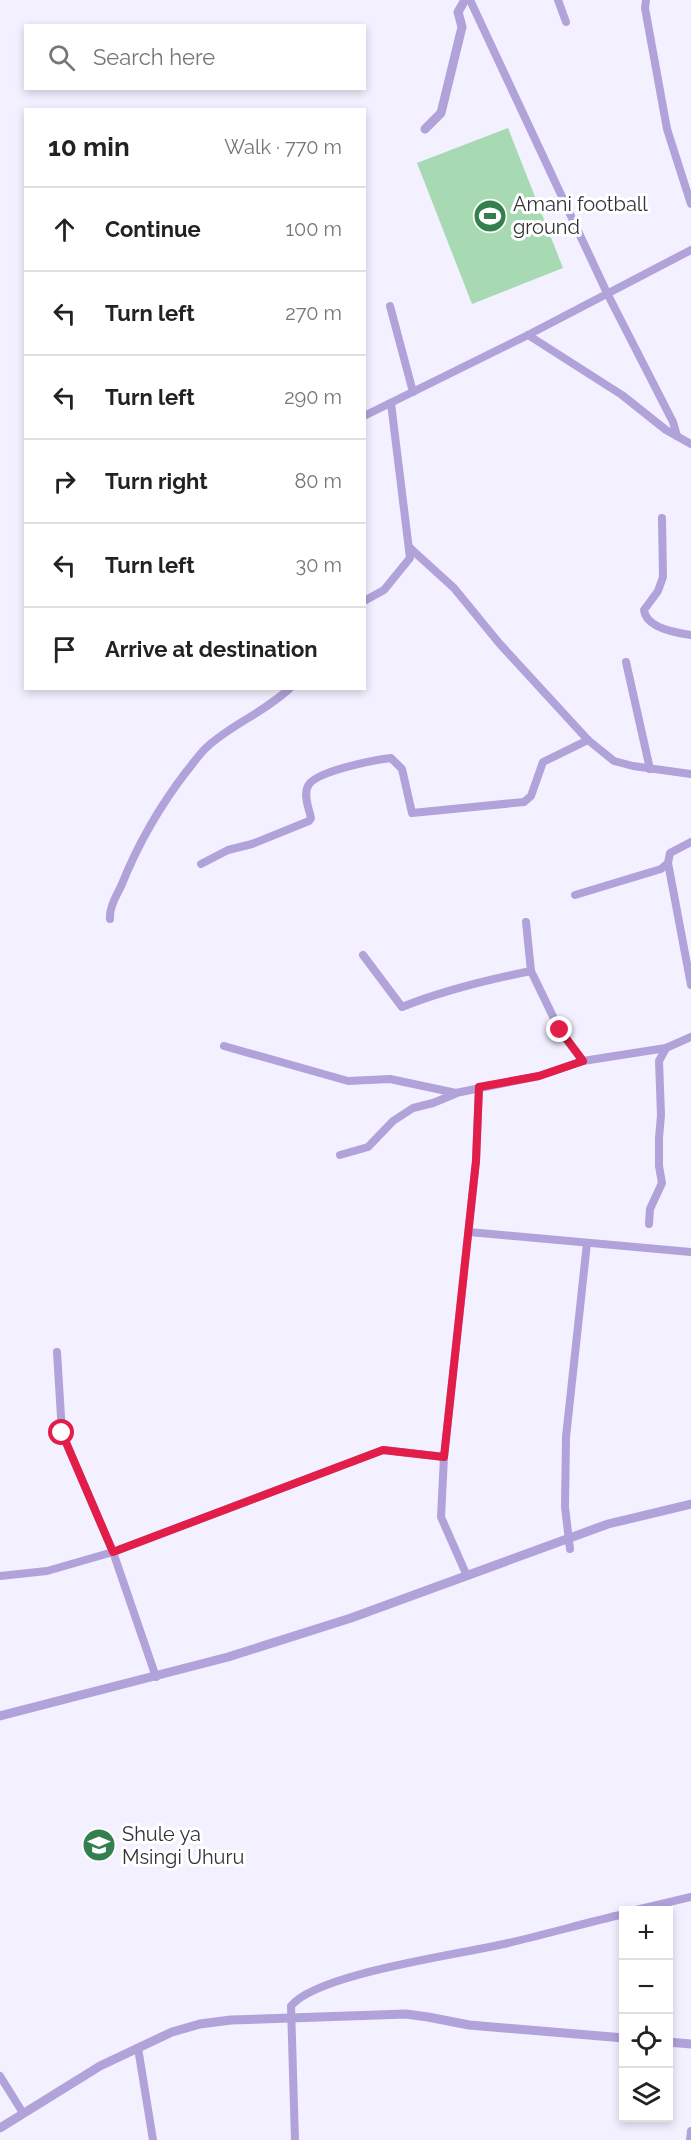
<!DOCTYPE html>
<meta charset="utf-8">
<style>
:root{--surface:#fff;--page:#f2f2f2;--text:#222;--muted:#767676;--line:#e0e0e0}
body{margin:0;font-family:Raleway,sans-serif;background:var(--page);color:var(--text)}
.controls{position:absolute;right:18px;bottom:18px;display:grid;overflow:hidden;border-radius:0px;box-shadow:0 3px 9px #0003}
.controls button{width:54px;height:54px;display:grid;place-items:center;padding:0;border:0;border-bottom:2px solid var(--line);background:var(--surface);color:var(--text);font:30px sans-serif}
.stop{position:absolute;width:18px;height:18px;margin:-14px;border:4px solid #e11d48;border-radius:50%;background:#fff}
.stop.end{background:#e11d48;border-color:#fff;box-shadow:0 2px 6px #0008}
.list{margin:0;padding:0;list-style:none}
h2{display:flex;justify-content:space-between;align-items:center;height:78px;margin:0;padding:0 24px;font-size:26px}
h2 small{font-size:20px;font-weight:400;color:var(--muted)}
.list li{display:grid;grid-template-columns:39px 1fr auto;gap:18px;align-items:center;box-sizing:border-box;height:84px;padding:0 24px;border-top:2px solid var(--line)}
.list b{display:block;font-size:22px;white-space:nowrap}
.list em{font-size:20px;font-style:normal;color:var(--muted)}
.icon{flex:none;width:33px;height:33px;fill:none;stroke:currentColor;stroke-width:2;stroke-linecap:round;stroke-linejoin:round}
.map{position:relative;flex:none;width:691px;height:2140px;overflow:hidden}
.search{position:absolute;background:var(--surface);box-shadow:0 3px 9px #0003;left:24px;top:24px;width:342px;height:66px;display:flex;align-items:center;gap:15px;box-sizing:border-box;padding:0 21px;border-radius:0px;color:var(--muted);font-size:22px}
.panel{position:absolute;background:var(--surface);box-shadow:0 3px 9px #0003;left:24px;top:108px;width:342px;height:582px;border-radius:0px}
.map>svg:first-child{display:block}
</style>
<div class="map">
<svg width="691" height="2140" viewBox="0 0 691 2140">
<rect width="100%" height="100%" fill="#f3f0ff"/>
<!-- pitch -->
<path fill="#a7d9b3" d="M508 128 563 268 472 304 417 163Z"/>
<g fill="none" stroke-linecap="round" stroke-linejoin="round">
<!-- minor -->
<g stroke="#b1a2da" stroke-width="8">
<path d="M470 0 607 293 673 422 677 436"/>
<path d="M558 0 566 22"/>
<path d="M646 0 645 8 667 129 691 204"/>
<path d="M390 306 413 392"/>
<path d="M528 335 622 395 666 430 691 444"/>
<path d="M364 416 528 335 691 250"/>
<path d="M662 518 663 577 658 591 644 610C646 628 676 633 691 635"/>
<path d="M410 548 454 588 499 643 588 740 614 761 633 766 691 774"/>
<path d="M364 601 384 590 410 558 391 403"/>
<path d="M626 662 650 769"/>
<path d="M668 863 691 985"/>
<path d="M201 864 228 850 252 844 309 821 311 818C309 809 303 795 308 786 315 771 375 760 391 758L402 769 412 813 524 802 531 796 543 762 588 740"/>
<path d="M575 895 661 869 668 863 670 853 691 842"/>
<path d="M110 919C109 907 117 895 122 884 138 844 160 806 186 772 193 764 199 754 207 747 232 724 265 712 290 688"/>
<path d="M526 922 531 971 560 1031 583 1061"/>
<path d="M363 955 402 1007C444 990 486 980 531 971"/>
<path d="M224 1046 348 1081 390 1079 456 1093 539 1076 583 1061 666 1048 691 1037"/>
<path d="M340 1155 368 1147 393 1121 413 1108 433 1103 455 1094"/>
<path d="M649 1224 650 1209 662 1183 659 1166V1138L661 1115 659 1061 666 1048"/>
<path d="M469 1232 691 1252"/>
<path d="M57 1352 62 1433 113 1552 156 1677"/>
<path d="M570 1549 565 1507 566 1437 587 1243"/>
<path d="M0 1576 47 1571 113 1552 383 1450 444 1457"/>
<path d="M467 1576 441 1517 444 1457 476 1161 479 1087"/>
<path d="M636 1910 691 1897"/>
<path d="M138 2048 153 2140"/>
<path d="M0 2076 23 2113"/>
<path d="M295 2140 291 2006C317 1973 463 1954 508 1943 547 1934 585 1923 624 1914"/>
<path d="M690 2140 691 2131"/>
</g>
<!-- tertiary -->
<g stroke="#b1a2da" stroke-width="9">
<path d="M425 129 441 113 462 27 458 12 465 0"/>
<path d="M0 1716 228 1657 351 1618 608 1524 691 1504"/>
<path d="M668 2042 691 2044"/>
<path d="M0 2128 100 2066 172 2032 200 2024 231 2020 406 2014 428 2017 469 2025 624 2038"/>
</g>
</g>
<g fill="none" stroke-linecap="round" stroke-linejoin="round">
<!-- route -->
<path stroke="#e11d48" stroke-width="8" d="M62 1433 113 1552 383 1450 444 1457 476 1161 479 1087 539 1076 583 1061 560 1030"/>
</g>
<!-- icons -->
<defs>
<g id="stadium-disc" transform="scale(1.725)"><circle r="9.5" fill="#347f4e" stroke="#fff"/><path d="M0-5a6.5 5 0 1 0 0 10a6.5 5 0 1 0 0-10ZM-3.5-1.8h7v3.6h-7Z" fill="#fff"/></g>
<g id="school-disc" transform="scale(1.725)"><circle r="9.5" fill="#347f4e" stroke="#fff"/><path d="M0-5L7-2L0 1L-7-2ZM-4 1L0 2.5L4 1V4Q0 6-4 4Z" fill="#fff"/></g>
</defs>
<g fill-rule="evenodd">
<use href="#stadium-disc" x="490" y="216"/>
<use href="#school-disc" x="99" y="1845"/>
</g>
<g text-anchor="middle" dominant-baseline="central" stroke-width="6" stroke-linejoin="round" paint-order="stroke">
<!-- poi labels -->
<g font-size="20" fill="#333239" stroke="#fff" text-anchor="start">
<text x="513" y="204">Amani football<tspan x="513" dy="23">ground</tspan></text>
<text x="122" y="1834">Shule ya<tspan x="122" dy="23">Msingi Uhuru</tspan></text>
</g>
</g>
</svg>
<div class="controls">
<button>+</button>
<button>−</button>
<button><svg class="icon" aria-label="locate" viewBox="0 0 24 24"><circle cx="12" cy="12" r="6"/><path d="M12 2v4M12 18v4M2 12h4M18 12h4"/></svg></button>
<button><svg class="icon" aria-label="layers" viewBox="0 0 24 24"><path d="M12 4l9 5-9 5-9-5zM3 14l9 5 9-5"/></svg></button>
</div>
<div class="stop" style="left:62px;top:1433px"></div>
<div class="stop end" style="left:560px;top:1030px"></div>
<div class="search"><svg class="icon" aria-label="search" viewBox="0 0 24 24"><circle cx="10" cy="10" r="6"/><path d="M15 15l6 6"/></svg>Search here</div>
<section class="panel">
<h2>10 min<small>Walk · 770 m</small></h2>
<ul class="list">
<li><svg class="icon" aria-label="ahead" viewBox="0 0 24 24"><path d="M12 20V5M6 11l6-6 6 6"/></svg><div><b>Continue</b></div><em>100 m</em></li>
<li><svg class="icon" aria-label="left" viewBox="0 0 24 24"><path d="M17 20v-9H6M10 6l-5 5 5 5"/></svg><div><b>Turn left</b></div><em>270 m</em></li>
<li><svg class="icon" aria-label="left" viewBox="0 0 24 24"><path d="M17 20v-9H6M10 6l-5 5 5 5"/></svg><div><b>Turn left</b></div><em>290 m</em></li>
<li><svg class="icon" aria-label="right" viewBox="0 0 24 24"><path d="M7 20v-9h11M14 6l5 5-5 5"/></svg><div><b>Turn right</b></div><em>80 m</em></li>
<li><svg class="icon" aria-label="left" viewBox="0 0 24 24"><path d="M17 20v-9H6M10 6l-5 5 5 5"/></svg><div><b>Turn left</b></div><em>30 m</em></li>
<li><svg class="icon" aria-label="arrive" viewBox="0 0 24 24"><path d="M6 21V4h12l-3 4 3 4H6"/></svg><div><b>Arrive at destination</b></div></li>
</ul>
</section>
</div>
